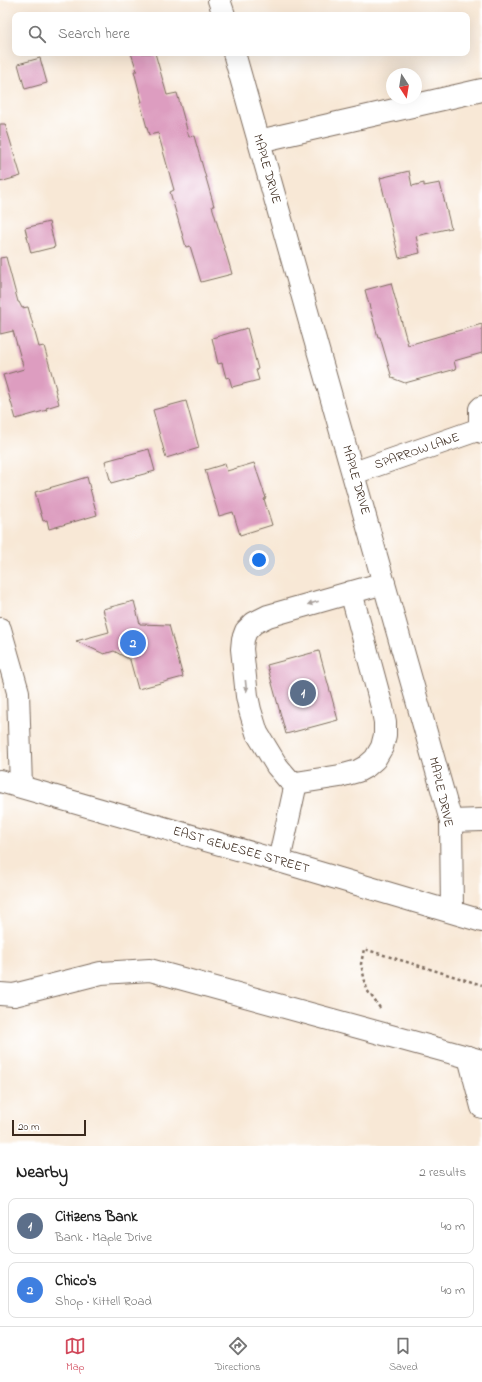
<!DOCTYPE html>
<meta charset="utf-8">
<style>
:root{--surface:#fff;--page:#f2f2f2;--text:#222;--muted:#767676;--line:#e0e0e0;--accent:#d1495b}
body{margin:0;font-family:"Indie Flower",sans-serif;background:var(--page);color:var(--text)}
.compass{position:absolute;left:386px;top:68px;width:36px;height:36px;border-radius:50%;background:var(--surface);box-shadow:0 4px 16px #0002;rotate:168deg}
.scale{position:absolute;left:12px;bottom:10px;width:74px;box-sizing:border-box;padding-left:4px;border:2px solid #3b2a1e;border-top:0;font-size:11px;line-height:14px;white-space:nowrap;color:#3b2a1e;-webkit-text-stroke:3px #fff;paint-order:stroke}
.you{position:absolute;left:259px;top:560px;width:14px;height:14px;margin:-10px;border:3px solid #fff;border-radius:50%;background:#1a73e8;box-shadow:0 0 0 6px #1a73e833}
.badge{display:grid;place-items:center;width:26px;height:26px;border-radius:50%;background:var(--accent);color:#fff;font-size:13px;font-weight:700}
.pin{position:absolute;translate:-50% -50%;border:2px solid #fff;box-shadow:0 1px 4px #0006}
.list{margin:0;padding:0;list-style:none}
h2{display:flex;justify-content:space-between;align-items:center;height:52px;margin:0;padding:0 16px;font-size:17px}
h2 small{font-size:13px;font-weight:400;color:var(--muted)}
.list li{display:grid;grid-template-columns:26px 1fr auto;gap:12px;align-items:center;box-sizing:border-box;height:56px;margin:0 8px 8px;padding:0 8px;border:1px solid var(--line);border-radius:8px}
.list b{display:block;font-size:15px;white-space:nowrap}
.list p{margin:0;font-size:13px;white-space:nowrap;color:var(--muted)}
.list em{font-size:13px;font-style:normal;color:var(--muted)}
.icon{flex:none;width:22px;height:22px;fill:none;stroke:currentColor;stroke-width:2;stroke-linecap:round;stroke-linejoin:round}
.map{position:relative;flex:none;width:482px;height:1146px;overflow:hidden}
.search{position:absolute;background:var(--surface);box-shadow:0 4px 16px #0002;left:12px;right:12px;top:12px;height:44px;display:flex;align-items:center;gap:10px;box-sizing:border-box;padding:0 14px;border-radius:8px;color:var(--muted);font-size:15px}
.sheet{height:180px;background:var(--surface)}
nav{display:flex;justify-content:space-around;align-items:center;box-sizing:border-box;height:56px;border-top:1px solid var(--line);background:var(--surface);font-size:11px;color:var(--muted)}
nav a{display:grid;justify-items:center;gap:2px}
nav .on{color:var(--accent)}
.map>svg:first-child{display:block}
</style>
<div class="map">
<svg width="482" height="1146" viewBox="0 0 482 1146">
<rect width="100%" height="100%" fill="#fff"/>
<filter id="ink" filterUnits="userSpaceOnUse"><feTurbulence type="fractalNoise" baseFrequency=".025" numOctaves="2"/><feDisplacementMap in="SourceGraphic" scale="8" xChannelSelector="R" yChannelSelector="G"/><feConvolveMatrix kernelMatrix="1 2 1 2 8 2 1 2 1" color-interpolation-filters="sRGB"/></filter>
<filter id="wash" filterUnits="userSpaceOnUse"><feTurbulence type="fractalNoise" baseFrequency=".012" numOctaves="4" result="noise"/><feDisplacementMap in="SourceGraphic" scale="16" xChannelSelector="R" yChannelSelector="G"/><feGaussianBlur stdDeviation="0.9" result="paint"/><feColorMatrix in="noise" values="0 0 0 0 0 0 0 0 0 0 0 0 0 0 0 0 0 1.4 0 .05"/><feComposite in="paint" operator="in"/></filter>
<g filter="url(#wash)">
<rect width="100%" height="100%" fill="#f8e8d6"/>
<g id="blocks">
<!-- building -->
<g fill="#dd9dc0">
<path d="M131 53H155L167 95 177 93 189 137 194 136 214 206H212L232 274 201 282 190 246 186 247 170 192 174 190 158 133 149 135 140 102H142L134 71H137Z"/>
<path d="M40 58 47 83 25 89 18 64Z"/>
<path d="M0 124H5L21 176 0 182Z"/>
<path d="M409 171 412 186 424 183V186L440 183 451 228 416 236 420 253 399 258 380 178Z"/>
<path d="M49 222 55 247 31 253 25 228Z"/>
<path d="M6 257 18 302H19L22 308 28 307 39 347 44 346 56 389H55L59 404 46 408 47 410 16 419 3 375 24 369 13 331 0 334V258Z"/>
<path d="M391 283 408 345 482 324V353L454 361 456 369 405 383 392 378 380 337H378L365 290Z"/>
<path d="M247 328 258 369 256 370 259 380 232 387 229 377 226 378 222 363 218 364 212 338Z"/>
<path d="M186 401 199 448 166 458 153 410Z"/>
<path d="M149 449 155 471 111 483 105 461Z"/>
<path d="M254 463 266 498 264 499 272 525 240 535 233 512 219 516 205 470 225 464 227 471Z"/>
<path d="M87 477 97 515 49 529 47 520 43 521 35 492Z"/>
<path d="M134 601 140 624 169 625 183 677 138 689 130 660 114 651 104 654 76 641 109 632 103 609Z"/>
<path d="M319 651 338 720 286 734 267 665Z"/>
</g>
</g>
</g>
<g filter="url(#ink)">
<use href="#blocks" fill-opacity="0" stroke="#7d6c5e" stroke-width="1"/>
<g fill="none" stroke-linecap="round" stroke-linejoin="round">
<!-- minor casing -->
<g stroke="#7d6c5e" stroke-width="24">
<g id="minor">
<path d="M219 0 224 15"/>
<path d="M234 53 451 821 452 911"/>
<path d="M259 141 482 90"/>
<path d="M482 407 480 409V429L482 432"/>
<path d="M354 473 480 429"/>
<path d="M351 592 382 707 385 722V735L382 747 375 759 367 766 358 771 340 776 296 783 288 779 277 766 257 733 250 710 247 696 242 649 243 639 246 631 254 623 268 616 384 583"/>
<path d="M0 629 18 692 21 786"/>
<path d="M451 821 482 820"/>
<path d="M279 861 296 783"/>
<path d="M0 994 14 995 101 973 150 970 482 1061"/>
<path d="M469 1057 482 1107"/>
</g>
</g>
<!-- highway casing -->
<g stroke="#7d6c5e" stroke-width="24">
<path id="highway" d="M0 781 279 861 482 921"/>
</g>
<!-- path -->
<path stroke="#7d6c5e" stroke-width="2.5" stroke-dasharray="3 3" stroke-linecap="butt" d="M380 1008 367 990 361 964 364 949 482 985"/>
<!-- minor -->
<use href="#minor" stroke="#fff" stroke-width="22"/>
<!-- highway -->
<use href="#highway" stroke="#fff" stroke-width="22"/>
</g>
<!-- one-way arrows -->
<defs><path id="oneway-solid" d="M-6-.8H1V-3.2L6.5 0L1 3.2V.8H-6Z"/></defs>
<g fill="#a79f9a">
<use href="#oneway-solid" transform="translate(313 603) rotate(164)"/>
<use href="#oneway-solid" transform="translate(246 686) rotate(84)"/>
</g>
</g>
<g text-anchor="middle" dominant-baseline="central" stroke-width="4" stroke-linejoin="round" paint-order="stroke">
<!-- street labels -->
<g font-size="13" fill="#3b2a1e" stroke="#fff">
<text transform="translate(267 169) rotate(74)">MAPLE DRIVE</text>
<text transform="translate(417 451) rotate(-19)">SPARROW LANE</text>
<text transform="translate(356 480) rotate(74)">MAPLE DRIVE</text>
<text transform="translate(441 792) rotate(77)">MAPLE DRIVE</text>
<text transform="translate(241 850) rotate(16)">EAST GENESEE STREET</text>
</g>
</g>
</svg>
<svg class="compass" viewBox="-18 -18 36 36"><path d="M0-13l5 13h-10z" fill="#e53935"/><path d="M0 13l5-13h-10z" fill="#767676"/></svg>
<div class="scale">20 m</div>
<div class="you"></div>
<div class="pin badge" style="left:303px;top:693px;background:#5c6f8a">1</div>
<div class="pin badge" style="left:133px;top:643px;background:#3f7fe0">2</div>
<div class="search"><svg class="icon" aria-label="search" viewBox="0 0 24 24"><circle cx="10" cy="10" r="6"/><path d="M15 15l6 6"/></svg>Search here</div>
</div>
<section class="sheet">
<h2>Nearby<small>2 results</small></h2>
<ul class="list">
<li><span class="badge" style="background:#5c6f8a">1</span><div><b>Citizens Bank</b><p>Bank · Maple Drive</p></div><em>40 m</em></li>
<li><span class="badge" style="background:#3f7fe0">2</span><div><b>Chico's</b><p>Shop · Kittell Road</p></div><em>40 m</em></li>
</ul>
</section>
<nav>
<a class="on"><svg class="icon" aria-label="map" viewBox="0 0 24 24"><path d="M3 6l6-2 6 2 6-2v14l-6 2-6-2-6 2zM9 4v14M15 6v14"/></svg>Map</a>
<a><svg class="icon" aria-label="directions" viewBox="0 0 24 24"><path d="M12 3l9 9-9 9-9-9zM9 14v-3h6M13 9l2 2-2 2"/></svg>Directions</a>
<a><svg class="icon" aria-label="saved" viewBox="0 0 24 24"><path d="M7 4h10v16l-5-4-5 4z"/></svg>Saved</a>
</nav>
